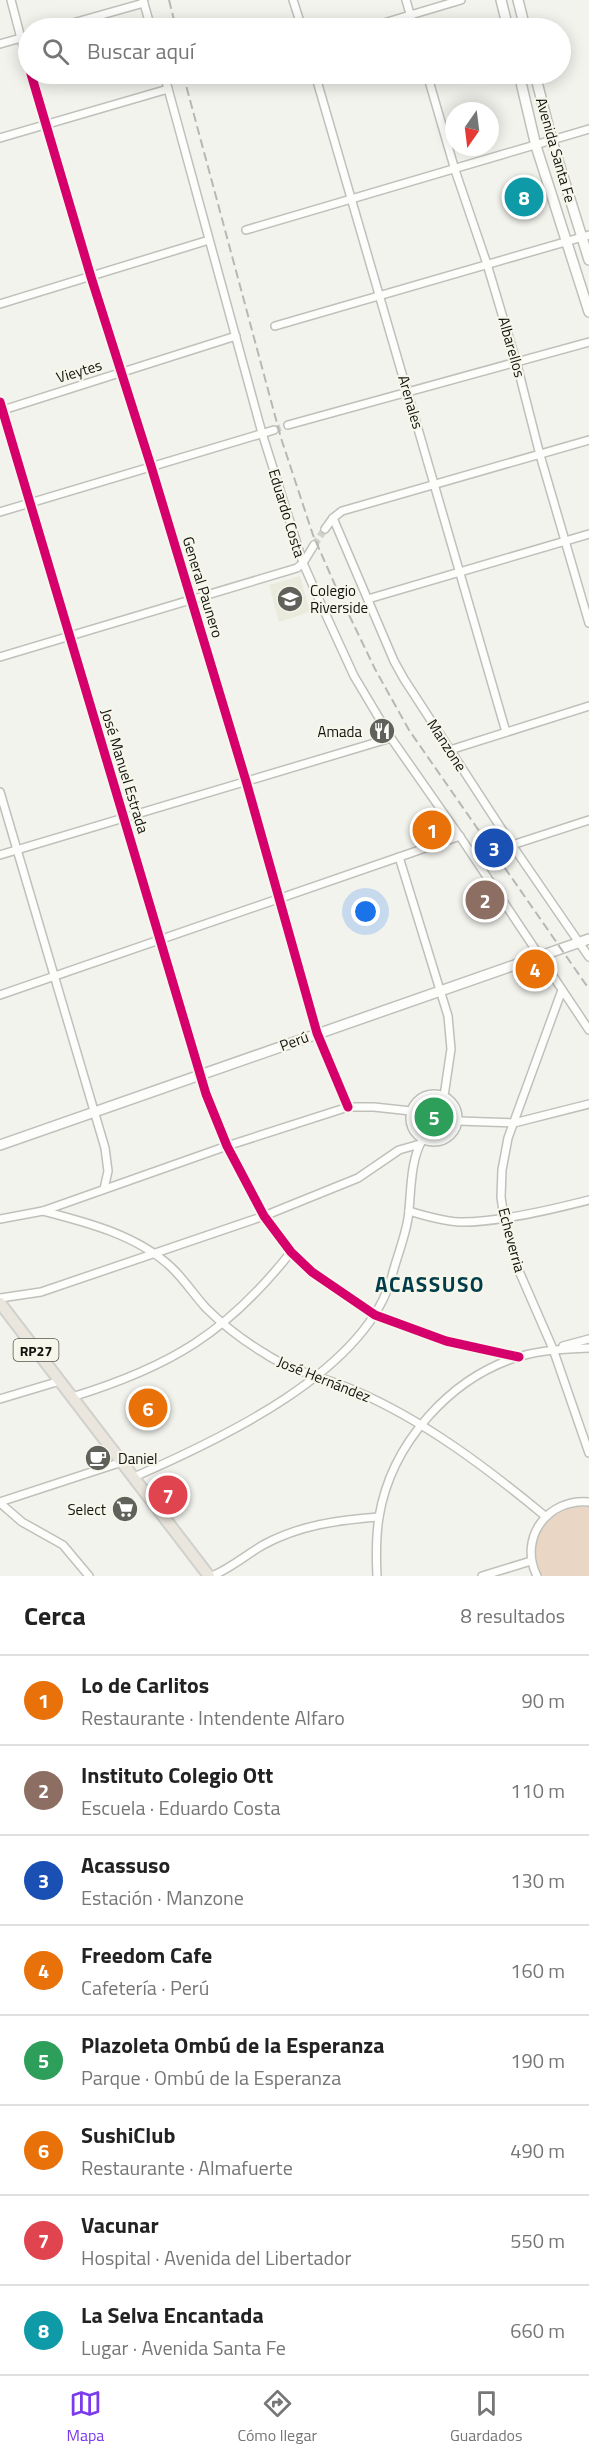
<!DOCTYPE html>
<html lang="es">
<meta charset="utf-8">
<style>
:root{--surface:#fff;--page:#f6f6f6;--text:#222;--muted:#767676;--line:#e0e0e0;--accent:#7c3aed}
body{margin:0;font-family:"Titillium Web",sans-serif;background:var(--page);color:var(--text)}
.compass{position:absolute;left:445px;top:102px;width:54px;height:54px;border-radius:50%;background:var(--surface);box-shadow:0 3px 15px #0003;rotate:194deg}
.you{position:absolute;left:366px;top:912px;width:21px;height:21px;margin:-15px;border:4px solid #fff;border-radius:50%;background:#1a73e8;box-shadow:0 0 0 9px #1a73e833}
.badge{display:grid;place-items:center;width:39px;height:39px;border-radius:50%;background:var(--accent);color:#fff;font-size:20px;font-weight:700}
.pin{position:absolute;translate:-50% -50%;border:3px solid #fff;box-shadow:0 2px 6px #0006}
.list{margin:0;padding:0;list-style:none}
h2{display:flex;justify-content:space-between;align-items:center;height:78px;margin:0;padding:0 24px;font-size:26px}
h2 small{font-size:20px;font-weight:400;color:var(--muted)}
.list li{display:grid;grid-template-columns:39px 1fr auto;gap:18px;align-items:center;box-sizing:border-box;height:90px;padding:0 24px;border-top:2px solid var(--line)}
.list b{display:block;font-size:22px;white-space:nowrap}
.list p{margin:0;font-size:20px;white-space:nowrap;color:var(--muted)}
.list em{font-size:20px;font-style:normal;color:var(--muted)}
.icon{flex:none;width:33px;height:33px;fill:none;stroke:currentColor;stroke-width:2;stroke-linecap:round;stroke-linejoin:round}
.map{position:relative;flex:none;width:589px;height:1576px;overflow:hidden}
.search{position:absolute;background:var(--surface);box-shadow:0 3px 15px #0003;left:18px;right:18px;top:18px;height:66px;display:flex;align-items:center;gap:15px;box-sizing:border-box;padding:0 21px;border-radius:33px;color:var(--muted);font-size:22px}
.sheet{height:798px;background:var(--surface)}
nav{display:flex;justify-content:space-around;align-items:center;box-sizing:border-box;height:84px;border-top:2px solid var(--line);background:var(--surface);font-size:16px;color:var(--muted)}
nav a{display:grid;justify-items:center;gap:3px}
nav .on{color:var(--accent)}
.map>svg:first-child{display:block}
</style>
<div class="map">
<svg width="589" height="1576" viewBox="0 0 589 1576">
<rect width="100%" height="100%" fill="#f3f3ee"/>
<!-- built -->
<path fill="#eaeadd" d="M300 576 310 612 279 622 269 585Z"/>
<!-- green -->
<g fill="#ead6c4">
<circle cx="434" cy="1117" r="19"/>
<path d="M573 1507H589V1576H542C527 1543 540 1518 573 1507Z"/>
</g>
<g fill="none" stroke-linecap="round" stroke-linejoin="round">
<!-- street-tunnel -->
<g stroke="#d1d1cc" stroke-width="7" stroke-dasharray="7 3.5" stroke-linecap="butt">
<path d="M274 430 288 425"/>
<path d="M314 545 325 529"/>
</g>
<!-- street casing -->
<g stroke="#c0c0bb" stroke-width="10">
<g id="street">
<path d="M11 0 28 65"/>
<path d="M143 0 151 28"/>
<path d="M293 0 302 28"/>
<path d="M406 0 414 28"/>
<path d="M55 28 144 3"/>
<path d="M367 28 461 0"/>
<path d="M0 44 28 36"/>
<path d="M31 74 91 277 151 466 246 781 317 1033 348 1107"/>
<path d="M164 74 262 433 303 563 321 604 354 676 391 738 463 841 589 1030"/>
<path d="M206 74H209"/>
<path d="M315 74 506 732"/>
<path d="M427 74 455 170 487 264 516 361 540 455 589 623"/>
<path d="M0 138 168 89"/>
<path d="M246 230 589 129"/>
<path d="M0 304 209 240"/>
<path d="M275 326 589 235"/>
<path d="M0 402 206 1094 227 1146 264 1216 291 1252 312 1272 375 1315 446 1341 519 1357"/>
<path d="M0 411 236 336"/>
<path d="M288 425 589 342"/>
<path d="M0 512 274 430"/>
<path d="M333 518 394 661 404 679 512 845 589 957"/>
<path d="M325 529 333 518 342 511 589 440"/>
<path d="M368 599 589 534"/>
<path d="M0 657 297 568 303 563 314 545"/>
<path d="M450 750 589 706"/>
<path d="M0 792 105 1148 108 1171 104 1189"/>
<path d="M512 845 589 820"/>
<path d="M0 855 391 738"/>
<path d="M399 857 448 1016 451 1049 444 1096"/>
<path d="M562 990 508 1138 502 1170 501 1197 504 1218 519 1271 553 1349 589 1453"/>
<path d="M0 995 460 836"/>
<circle cx="434" cy="1118" r="24"/>
<path d="M458 1121 514 1123 589 1104"/>
<path d="M43 1211C86 1222 137 1235 171 1267 184 1279 194 1295 206 1308 223 1325 244 1341 264 1353 292 1372 325 1377 356 1391 425 1421 487 1468 545 1516"/>
<path d="M409 1211C425 1216 442 1221 459 1222 495 1223 554 1209 589 1200"/>
<path d="M0 1219 43 1211 227 1146 348 1107H374L411 1111"/>
<path d="M0 1298 41 1292 264 1216 358 1178 399 1150 420 1144"/>
<path d="M563 1346 589 1339"/>
<path d="M72 1397C170 1367 227 1333 291 1252"/>
<path d="M0 1399 60 1381"/>
<path d="M134 1477C219 1440 366 1372 392 1276 397 1255 408 1231 409 1210 411 1189 411 1157 423 1139"/>
<path d="M0 1502 122 1462"/>
<path d="M0 1503 22 1522 63 1545 89 1576"/>
<path d="M212 1576C231 1568 246 1555 263 1545 300 1525 338 1520 379 1517"/>
<path d="M377 1576C376 1556 376 1536 379 1517 391 1444 450 1377 521 1356 543 1350 566 1349 589 1348"/>
<path d="M482 1576 531 1561"/>
<path d="M537 1576C518 1538 548 1498 589 1502"/>
</g>
</g>
<!-- secondary casing -->
<g stroke="#c0c0bb" stroke-width="12">
<g id="secondary">
<path d="M501 0 508 28"/>
<path d="M518 0 525 28"/>
<path d="M519 74 536 146 589 312"/>
<path d="M535 74 552 141 589 260"/>
<path d="M0 1145 589 939"/>
</g>
</g>
<!-- primary casing -->
<g stroke="#d0d0cd" stroke-width="14">
<path id="primary" d="M0 1303 209 1576"/>
</g>
<!-- street -->
<use href="#street" stroke="#fdfdfc" stroke-width="7"/>
<!-- secondary -->
<use href="#secondary" stroke="#fdfdfc" stroke-width="9"/>
<!-- primary -->
<use href="#primary" stroke="#eae6de" stroke-width="10"/>
<!-- rail -->
<g stroke="#b7b7b6" stroke-width="2" stroke-dasharray="9 4.5" stroke-linecap="butt">
<path d="M169 0 176 28"/>
<path d="M183 74 281 438 313 535 339 594 375 669 409 730 589 989"/>
</g>
<!-- cycleway casing -->
<g stroke="#f6f6eb" stroke-width="13">
<g id="cycleway">
<path d="M31 74 91 277 151 466 246 781 317 1033 348 1107"/>
<path d="M0 402 206 1094 227 1146 264 1216 291 1252 312 1272 375 1315 446 1341 519 1357"/>
</g>
</g>
<!-- cycleway -->
<use href="#cycleway" stroke="#d6006c" stroke-width="9"/>
</g>
<!-- icons -->
<defs>
<g id="school-disc" transform="scale(1.35)"><circle r="9.5" fill="#61615c" stroke="#f6f6eb"/><path d="M0-5L7-2L0 1L-7-2ZM-4 1L0 2.5L4 1V4Q0 6-4 4Z" fill="#fff"/></g>
<g id="restaurant-disc" transform="scale(1.35)"><circle r="9.5" fill="#61615c" stroke="#f6f6eb"/><path d="M-5-6h1v4h1v-4h1v4h1v-4h1v5L-1.5 .5V6h-2V.5L-5-1ZM5-6V6H3V1.5H1.5Q1.5-4 5-6Z" fill="#fff"/></g>
<g id="cafe-disc" transform="scale(1.35)"><circle r="9.5" fill="#61615c" stroke="#f6f6eb"/><path d="M-5.5-4.5H6V0H3Q3 3.5 0 3.5H-2.5Q-5.5 3.5-5.5 0ZM3-3.2v2h1.7v-2ZM-6 4.5H4V6H-6Z" fill="#fff"/></g>
<g id="supermarket-disc" transform="scale(1.35)"><circle r="9.5" fill="#61615c" stroke="#f6f6eb"/><path d="M-6-5.5h2.5l.6 2H6L4.5 2H-2.5L-4.4-4H-6ZM-1.5 3.2a1.3 1.3 0 1 0 .1 0ZM3 3.2a1.3 1.3 0 1 0 .1 0Z" fill="#fff"/></g>
</defs>
<g fill-rule="evenodd">
<use href="#school-disc" x="290" y="599"/>
<use href="#restaurant-disc" x="382" y="731"/>
<use href="#cafe-disc" x="98" y="1458"/>
<use href="#supermarket-disc" x="125" y="1509"/>
</g>
<g text-anchor="middle" dominant-baseline="central" stroke-width="4.5" stroke-linejoin="round" paint-order="stroke">
<!-- shield labels -->
<rect fill="#f6f6eb" stroke="#565650" stroke-width="1.5" x="13.5" y="1339" width="45" height="22" rx="4.5"/>
<g font-size="14" font-weight="bold" fill="#12120e">
<text x="36" y="1350">RP27</text>
</g>
<!-- street labels -->
<g font-size="15" fill="#12120e" stroke="#f6f6eb">
<text transform="translate(556 150) rotate(74)">Avenida Santa Fe</text>
<text transform="translate(512 347) rotate(74)">Albarellos</text>
<text transform="translate(79 371) rotate(-17)">Vieytes</text>
<text transform="translate(411 402) rotate(74)">Arenales</text>
<text transform="translate(287 513) rotate(73)">Eduardo Costa</text>
<text transform="translate(203 587) rotate(73)">General Paunero</text>
<text transform="translate(447 745) rotate(57)">Manzone</text>
<text transform="translate(125 771) rotate(73)">José Manuel Estrada</text>
<text transform="translate(294 1041) rotate(-20)">Perú</text>
<text transform="translate(512 1240) rotate(75)">Echeverria</text>
<text transform="translate(324 1379) rotate(22)">José Hernández</text>
</g>
<!-- poi labels -->
<g font-size="15" fill="#12120e" stroke="#f6f6eb" text-anchor="start">
<text x="310" y="590">Colegio<tspan x="310" dy="17">Riverside</tspan></text>
<text x="362" y="731" text-anchor="end">Amada</text>
<text x="118" y="1458">Daniel</text>
<text x="106" y="1509" text-anchor="end">Select</text>
</g>
<!-- district labels -->
<g font-size="21" font-weight="bold" letter-spacing="1.5" fill="#003d4a" stroke="#f6f6eb">
<text x="430" y="1284">ACASSUSO</text>
</g>
</g>
</svg>
<svg class="compass" viewBox="-18 -18 36 36"><path d="M0-13l5 13h-10z" fill="#e53935"/><path d="M0 13l5-13h-10z" fill="#767676"/></svg>
<div class="you"></div>
<div class="pin badge" style="left:432px;top:830px;background:#e8710a">1</div>
<div class="pin badge" style="left:485px;top:900px;background:#8d6e63">2</div>
<div class="pin badge" style="left:494px;top:848px;background:#1a4fb4">3</div>
<div class="pin badge" style="left:535px;top:969px;background:#e8710a">4</div>
<div class="pin badge" style="left:434px;top:1117px;background:#2e9e5b">5</div>
<div class="pin badge" style="left:148px;top:1408px;background:#e8710a">6</div>
<div class="pin badge" style="left:168px;top:1495px;background:#e0444e">7</div>
<div class="pin badge" style="left:524px;top:197px;background:#0f9aa8">8</div>
<div class="search"><svg class="icon" aria-label="search" viewBox="0 0 24 24"><circle cx="10" cy="10" r="6"/><path d="M15 15l6 6"/></svg>Buscar aquí</div>
</div>
<section class="sheet">
<h2>Cerca<small>8 resultados</small></h2>
<ul class="list">
<li><span class="badge" style="background:#e8710a">1</span><div><b>Lo de Carlitos</b><p>Restaurante · Intendente Alfaro</p></div><em>90 m</em></li>
<li><span class="badge" style="background:#8d6e63">2</span><div><b>Instituto Colegio Ott</b><p>Escuela · Eduardo Costa</p></div><em>110 m</em></li>
<li><span class="badge" style="background:#1a4fb4">3</span><div><b>Acassuso</b><p>Estación · Manzone</p></div><em>130 m</em></li>
<li><span class="badge" style="background:#e8710a">4</span><div><b>Freedom Cafe</b><p>Cafetería · Perú</p></div><em>160 m</em></li>
<li><span class="badge" style="background:#2e9e5b">5</span><div><b>Plazoleta Ombú de la Esperanza</b><p>Parque · Ombú de la Esperanza</p></div><em>190 m</em></li>
<li><span class="badge" style="background:#e8710a">6</span><div><b>SushiClub</b><p>Restaurante · Almafuerte</p></div><em>490 m</em></li>
<li><span class="badge" style="background:#e0444e">7</span><div><b>Vacunar</b><p>Hospital · Avenida del Libertador</p></div><em>550 m</em></li>
<li><span class="badge" style="background:#0f9aa8">8</span><div><b>La Selva Encantada</b><p>Lugar · Avenida Santa Fe</p></div><em>660 m</em></li>
</ul>
</section>
<nav>
<a class="on"><svg class="icon" aria-label="map" viewBox="0 0 24 24"><path d="M3 6l6-2 6 2 6-2v14l-6 2-6-2-6 2zM9 4v14M15 6v14"/></svg>Mapa</a>
<a><svg class="icon" aria-label="directions" viewBox="0 0 24 24"><path d="M12 3l9 9-9 9-9-9zM9 14v-3h6M13 9l2 2-2 2"/></svg>Cómo llegar</a>
<a><svg class="icon" aria-label="saved" viewBox="0 0 24 24"><path d="M7 4h10v16l-5-4-5 4z"/></svg>Guardados</a>
</nav>
